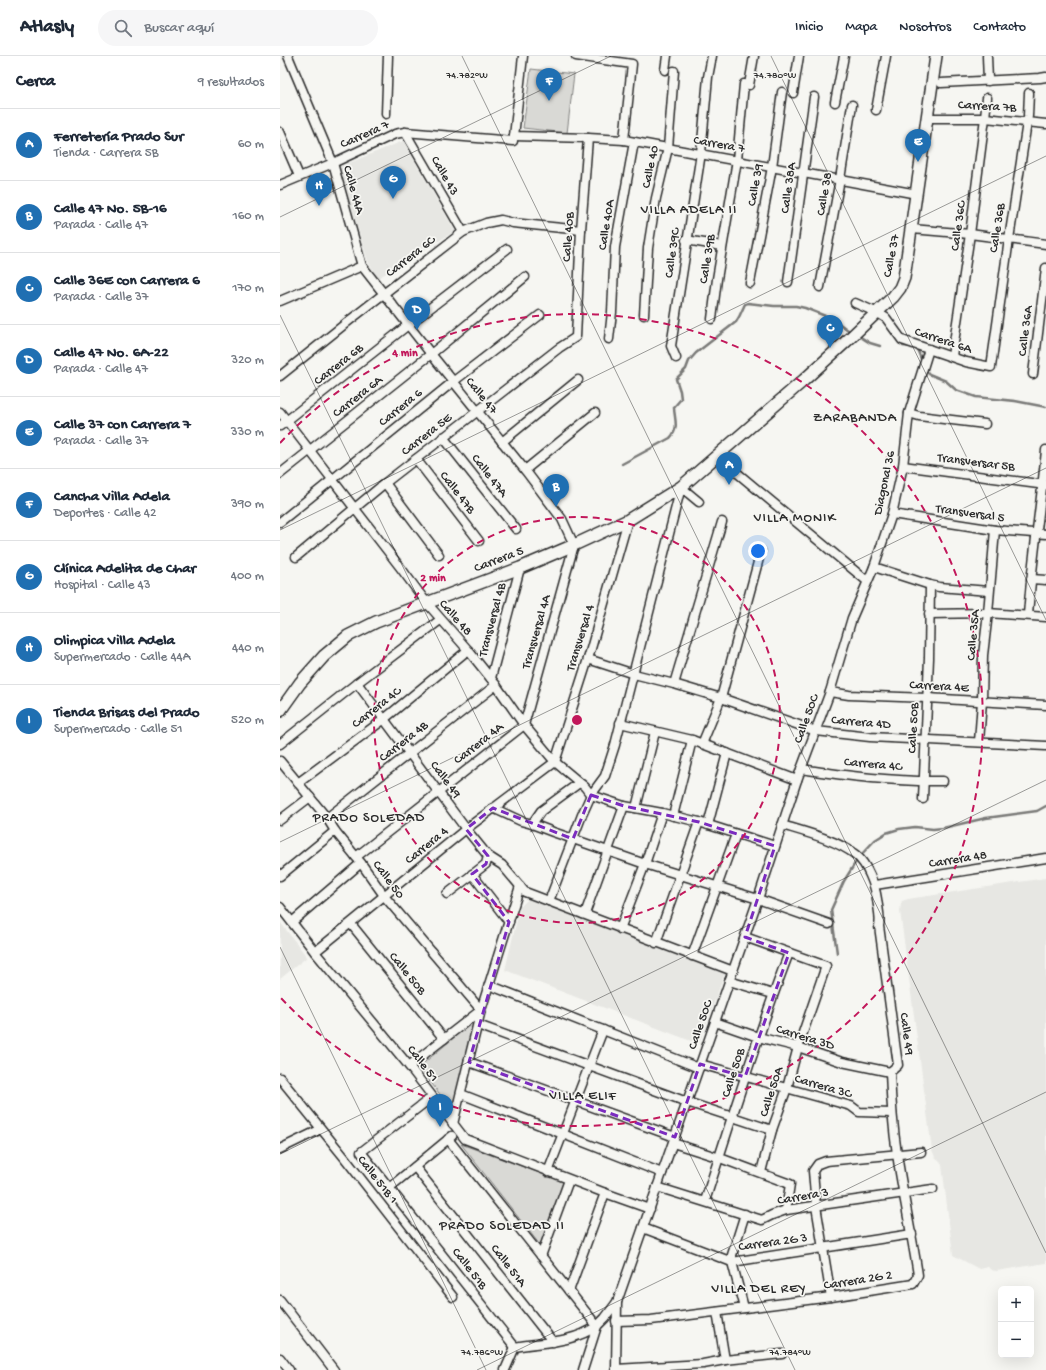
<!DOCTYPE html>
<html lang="es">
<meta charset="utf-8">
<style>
:root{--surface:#fff;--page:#f6f6f7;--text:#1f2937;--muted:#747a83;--line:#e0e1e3;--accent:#1f6fb2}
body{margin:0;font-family:"Gochi Hand",sans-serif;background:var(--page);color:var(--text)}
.controls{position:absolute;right:12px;bottom:12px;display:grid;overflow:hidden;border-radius:6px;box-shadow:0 4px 16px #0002}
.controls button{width:36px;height:36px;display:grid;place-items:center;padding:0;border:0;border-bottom:1px solid var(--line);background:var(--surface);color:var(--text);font:20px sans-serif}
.you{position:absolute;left:478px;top:495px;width:14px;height:14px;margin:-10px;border:3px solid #fff;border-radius:50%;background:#1a73e8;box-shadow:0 0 0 6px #1a73e833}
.badge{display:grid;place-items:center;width:26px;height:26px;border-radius:50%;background:var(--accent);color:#fff;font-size:13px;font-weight:700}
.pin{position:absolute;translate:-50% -33px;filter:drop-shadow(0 1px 2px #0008)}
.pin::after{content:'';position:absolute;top:21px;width:14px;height:12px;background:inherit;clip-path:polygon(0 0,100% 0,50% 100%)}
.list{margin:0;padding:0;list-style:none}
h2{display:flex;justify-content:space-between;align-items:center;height:52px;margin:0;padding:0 16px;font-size:17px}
h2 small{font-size:13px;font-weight:400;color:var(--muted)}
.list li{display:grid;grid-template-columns:26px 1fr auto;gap:12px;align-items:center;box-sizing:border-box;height:72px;padding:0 16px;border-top:1px solid var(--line)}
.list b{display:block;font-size:15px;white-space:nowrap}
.list p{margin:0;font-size:13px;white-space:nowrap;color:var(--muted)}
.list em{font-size:13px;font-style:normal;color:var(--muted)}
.icon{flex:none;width:22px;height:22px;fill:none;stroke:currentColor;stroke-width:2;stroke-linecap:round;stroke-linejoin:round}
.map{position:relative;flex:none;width:766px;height:1314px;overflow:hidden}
header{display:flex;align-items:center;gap:24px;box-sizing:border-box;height:56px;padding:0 20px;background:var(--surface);border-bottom:1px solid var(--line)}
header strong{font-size:19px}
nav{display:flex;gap:22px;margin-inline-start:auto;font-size:14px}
.search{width:280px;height:36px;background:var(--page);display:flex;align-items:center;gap:10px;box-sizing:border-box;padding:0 14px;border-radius:22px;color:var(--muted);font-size:15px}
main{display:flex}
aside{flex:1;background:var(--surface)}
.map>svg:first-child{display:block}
</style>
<header>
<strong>Atlasly</strong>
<div class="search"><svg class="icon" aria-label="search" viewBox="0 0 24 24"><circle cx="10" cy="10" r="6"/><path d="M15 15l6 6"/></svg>Buscar aquí</div>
<nav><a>Inicio</a><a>Mapa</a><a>Nosotros</a><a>Contacto</a></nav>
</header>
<main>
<aside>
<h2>Cerca<small>9 resultados</small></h2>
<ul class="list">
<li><span class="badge">A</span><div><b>Ferretería Prado Sur</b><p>Tienda · Carrera 5B</p></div><em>60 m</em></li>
<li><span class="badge">B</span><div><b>Calle 47 No. 5B-16</b><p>Parada · Calle 47</p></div><em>160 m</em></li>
<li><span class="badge">C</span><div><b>Calle 36E con Carrera 6</b><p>Parada · Calle 37</p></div><em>170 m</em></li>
<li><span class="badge">D</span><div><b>Calle 47 No. 6A-22</b><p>Parada · Calle 47</p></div><em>320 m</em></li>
<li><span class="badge">E</span><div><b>Calle 37 con Carrera 7</b><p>Parada · Calle 37</p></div><em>330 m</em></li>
<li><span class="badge">F</span><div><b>Cancha Villa Adela</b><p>Deportes · Calle 42</p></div><em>390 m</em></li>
<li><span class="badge">G</span><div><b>Clínica Adelita de Char</b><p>Hospital · Calle 43</p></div><em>400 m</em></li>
<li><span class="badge">H</span><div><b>Olimpica Villa Adela</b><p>Supermercado · Calle 44A</p></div><em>440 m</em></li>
<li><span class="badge">I</span><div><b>Tienda Brisas del Prado</b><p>Supermercado · Calle 51</p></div><em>520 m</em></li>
</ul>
</aside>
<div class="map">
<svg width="766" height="1314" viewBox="0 0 766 1314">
<rect width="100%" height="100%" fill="#f6f6f2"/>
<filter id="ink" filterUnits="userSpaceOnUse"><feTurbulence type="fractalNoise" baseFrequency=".025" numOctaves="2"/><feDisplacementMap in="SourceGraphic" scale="8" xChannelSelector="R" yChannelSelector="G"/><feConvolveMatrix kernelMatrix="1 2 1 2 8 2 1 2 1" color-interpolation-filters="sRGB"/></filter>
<g filter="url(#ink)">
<!-- built -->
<g fill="#e7e7e3">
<path d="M123 85 175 175 98 222 88 206 59 111Z"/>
<path d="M766 822V1207L716 1215 711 1214 708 1211 699 1213 673 1199 662 1109 660 1105 655 1101 652 1094 620 855 621 848 622 845 628 843Z"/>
<path d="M250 841 445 917 419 988 225 914 240 851Z"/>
<path d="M0 866 27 901 0 923Z"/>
</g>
<!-- green -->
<g fill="#d9d9d5" stroke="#828280">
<path d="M251 13 294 18 287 77 243 72Z"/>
<path d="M195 964 172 1054 139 1011Z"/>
<path d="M181 1088 284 1126 260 1189Z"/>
</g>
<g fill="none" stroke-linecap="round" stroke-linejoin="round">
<!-- stream -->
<g stroke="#7a7a78" stroke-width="2.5">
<path d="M579 280 590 287 600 290"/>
<path d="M623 290 633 291"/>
<path d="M637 293 642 305"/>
<path d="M645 313 649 318 666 325 676 334 696 341 735 345 766 351"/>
<path d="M342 408 390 382C400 372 394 362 394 351L401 343 400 335 396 323 406 313 409 305 416 297 456 266 459 261 465 248 468 247 494 250H516L525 252 553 263 568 274"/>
<path d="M557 897 551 854 564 825 579 801 595 784 606 777 619 773 635 771 653 773 663 772 706 762 757 755 766 750"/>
</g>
<!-- street casing -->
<g stroke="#2b2b2b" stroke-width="11">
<g id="street">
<path d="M8 0 53 107 82 210 151 298 245 414 282 463 294 489 244 669 76 801"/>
<path d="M243 0 234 80 308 82 344 84 637 138"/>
<path d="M296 0 352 8 344 84"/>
<path d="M707 0 708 25"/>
<path d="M385 14 387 0"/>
<path d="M661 27 760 22 766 21"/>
<path d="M469 29 474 0"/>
<path d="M513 37 519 0"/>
<path d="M555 46 564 0"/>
<path d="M596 54 606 0"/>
<path d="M106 58 108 0"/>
<path d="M647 62H705L766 68"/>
<path d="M0 76 19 120"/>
<path d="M125 76 183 176"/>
<path d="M0 129 53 107 115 78 125 76 233 85"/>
<path d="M632 173 690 178 766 188"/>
<path d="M406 184 442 190"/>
<path d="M508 226 534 41"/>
<path d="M470 227 492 111 502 36"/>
<path d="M540 231 560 123 572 49"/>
<path d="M0 245 82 210"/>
<path d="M575 247 598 257 606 262 622 284 686 306 711 311 729 183 748 60 749 37"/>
<path d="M364 259 368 192 376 142 388 92 394 15"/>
<path d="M432 263 437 223 457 104 464 28"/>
<path d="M329 283 332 256 335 191 354 86"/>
<path d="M672 300 690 178 705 62 707 42"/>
<path d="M396 302 391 290 421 97 428 21 432 0"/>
<path d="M753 318 766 212"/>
<path d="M0 320 70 264 183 176 206 167 221 164 233 167 301 174"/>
<path d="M0 356 120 511 146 546 188 594 216 629 244 669 275 706 305 731 311 739 344 750 382 757 419 766 495 790"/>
<path d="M629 357 639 360 705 368"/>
<path d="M0 370 128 269 227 193"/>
<path d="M163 381 236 473"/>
<path d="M222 386 298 324"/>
<path d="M437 400 587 525"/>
<path d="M136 403 199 485"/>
<path d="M623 410 766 429"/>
<path d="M245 414 315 357"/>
<path d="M0 418 151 298 245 221"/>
<path d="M105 427 159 499"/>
<path d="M612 458 715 474 766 478"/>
<path d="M0 466 174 325 260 259"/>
<path d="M16 501 105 427 279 292 296 281 301 174 308 82"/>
<path d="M594 511 650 529 659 531 709 535"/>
<path d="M751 523 766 524"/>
<path d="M649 558 708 557 766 561"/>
<path d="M748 559C752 504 761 449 766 394"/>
<path d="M308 603 354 618 394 628 441 642 536 675 590 681 766 690"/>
<path d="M211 622 240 512"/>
<path d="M77 627 186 773 208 800 222 809 245 836 453 915"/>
<path d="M394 628 442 466"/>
<path d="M550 636 569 639 647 642 766 649"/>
<path d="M340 667 412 684 517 724"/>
<path d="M699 686 702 645 703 599 708 557 715 474"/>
<path d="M0 688 77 627 160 564"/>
<path d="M422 688 441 642 481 495"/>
<path d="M0 705 47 762 55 775 81 807 105 841 201 954 129 1010"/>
<path d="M521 713C568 720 615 726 663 725"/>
<path d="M18 727 103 664 188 594"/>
<path d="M643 743 649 602 650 529"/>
<path d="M213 752 241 765 252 768 273 776 365 808 478 843 549 868"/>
<path d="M356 752 375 676"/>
<path d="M393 760 412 684"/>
<path d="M47 762 216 629"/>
<path d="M0 764 30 741"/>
<path d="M252 768 261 755 299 727"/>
<path d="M428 769 447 697"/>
<path d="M192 818 229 866"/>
<path d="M0 820 55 775"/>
<path d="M595 829 766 802"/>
<path d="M167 838 206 808 208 800"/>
<path d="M269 845 302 759 311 739 325 720 335 689 401 431 419 446"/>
<path d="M0 851 35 896 129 1010 185 1083 325 1137 370 1153"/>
<path d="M303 858 306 855 344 750"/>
<path d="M12 866 81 807"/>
<path d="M71 868 164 983"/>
<path d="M340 873 365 808 382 757"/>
<path d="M465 881 546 910 518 991 507 1032 492 1074 481 1116"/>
<path d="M376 887 419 766"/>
<path d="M35 896 186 773 275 706 308 603 348 464"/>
<path d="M412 900 456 778"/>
<path d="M449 925 493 938"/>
<path d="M209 929 419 1012"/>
<path d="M435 966 478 981 518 991 562 1006 610 1016"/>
<path d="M198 969 407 1046 492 1074"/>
<path d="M189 1006 395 1081"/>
<path d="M420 1008 571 1050 579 1056 612 1057"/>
<path d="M0 1022 64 1101 173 1241"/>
<path d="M181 1038 382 1117"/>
<path d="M152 1041 81 1096 235 1291"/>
<path d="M173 1068 201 954 240 830"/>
<path d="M168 1083 317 1270C292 1287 264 1286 235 1291"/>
<path d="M393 1087 440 1102 510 1128 506 1154"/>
<path d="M0 1093 37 1075"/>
<path d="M135 1111 273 1286"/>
<path d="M268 1116 323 974"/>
<path d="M377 1131 482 1164 492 1159 506 1154 653 1133"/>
<path d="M109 1132 172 1080"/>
<path d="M425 1145C434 1117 443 1089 452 1061 470 1006 488 951 509 897"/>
<path d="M363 1172 452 1206 632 1178"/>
<path d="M261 1200 289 1124"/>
<path d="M289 1235 325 1137"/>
<path d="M551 1241 536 1150 533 1115 538 1108 546 1105 641 1096"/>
<path d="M0 1244 54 1314"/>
<path d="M464 1252 452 1206V1199L465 1158"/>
<path d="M437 1256 445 1304"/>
<path d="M336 1265 371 1264 551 1241 633 1228 638 1219C632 1179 623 1139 617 1098 613 1071 611 1043 610 1016L618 1009 599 870C601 861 598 852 597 843 595 829 587 808 576 799 557 784 525 776 502 769"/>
<path d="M0 1302 9 1314"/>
<path d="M336 1313 423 1308 445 1304 502 1298"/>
<path d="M225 1314 235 1291"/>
<path d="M303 1314 317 1270 325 1262 337 1246"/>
<path d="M336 1314 337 1246 478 843 517 724 550 636 572 562 594 511 612 458 623 410 629 357 649 293"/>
</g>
</g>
<!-- secondary casing -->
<g stroke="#2b2b2b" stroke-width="14">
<path id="secondary" d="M0 655 20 627 44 600 68 580 96 566 240 512 294 489 348 464 401 431 524 324 571 281 613 241 620 232 624 222 656 0"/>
</g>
<!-- street -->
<use href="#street" stroke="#f6f6f2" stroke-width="8"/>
<!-- secondary -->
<use href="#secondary" stroke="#f6f6f2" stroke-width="11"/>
</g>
</g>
<!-- marked area -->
<path fill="none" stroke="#7b2cbf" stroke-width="3" stroke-dasharray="8 5" stroke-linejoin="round" d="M311 739 344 750 419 766 495 790 465 881 509 897 465 1021 420 1008 395 1081 189 1006 229 866 192 818 206 808 208 800 186 773 213 752 293 783Z"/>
<!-- ticks -->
<path fill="none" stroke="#2b2b2b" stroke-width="1" stroke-opacity="0.45" d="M182 0 766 1197M491 0 766 564M0 161 331 0M0 259 515 1314M0 474 766 100M0 786 766 412M0 891 206 1314M0 1098 766 724M197 1314 766 1036"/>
<!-- distance rings -->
<g fill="none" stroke="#c2185b" stroke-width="2" stroke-dasharray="7 5">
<circle cx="297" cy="664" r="203"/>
<path d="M0 387A406 406 0 1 1 0 941"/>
</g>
<g text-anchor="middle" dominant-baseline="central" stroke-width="3.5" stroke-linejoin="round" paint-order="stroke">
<!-- street labels -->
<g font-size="13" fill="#2b2b2b" stroke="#f6f6f2">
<text transform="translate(707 51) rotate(3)">Carrera 7B</text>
<text transform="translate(85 79) rotate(-24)">Carrera 7</text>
<text transform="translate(439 89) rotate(10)">Carrera 7</text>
<text transform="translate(371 111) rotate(-78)">Calle 40</text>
<text transform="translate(164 120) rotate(60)">Calle 43</text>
<text transform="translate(476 129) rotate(-80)">Calle 39</text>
<text transform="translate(509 132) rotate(-82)">Calle 38A</text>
<text transform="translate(73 134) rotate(74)">Calle 44A</text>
<text transform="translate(545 138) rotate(-80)">Calle 38</text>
<text transform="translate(327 169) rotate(-81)">Calle 40A</text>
<text transform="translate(679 170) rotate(-82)">Calle 36C</text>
<text transform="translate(718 172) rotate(-81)">Calle 36B</text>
<text transform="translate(289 181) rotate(-86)">Calle 40B</text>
<text transform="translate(393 197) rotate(-82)">Calle 39C</text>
<text transform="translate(612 200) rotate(-79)">Calle 37</text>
<text transform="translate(131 201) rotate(-38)">Carrera 6C</text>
<text transform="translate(428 203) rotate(-81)">Calle 39B</text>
<text transform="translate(746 275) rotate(-83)">Calle 36A</text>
<text transform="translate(663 285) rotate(18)">Carrera 6A</text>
<text transform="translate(59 309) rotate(-38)">Carrera 6B</text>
<text transform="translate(201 340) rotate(51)">Calle 47</text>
<text transform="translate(78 341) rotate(-38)">Carrera 6A</text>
<text transform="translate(121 352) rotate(-39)">Carrera 6</text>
<text transform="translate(147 379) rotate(-38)">Carrera 5E</text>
<text transform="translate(696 407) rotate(7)">Transversar 5B</text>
<text transform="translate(209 420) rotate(52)">Calle 47A</text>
<text transform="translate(605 427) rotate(-78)">Diagonal 36</text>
<text transform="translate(177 437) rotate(52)">Calle 47B</text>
<text transform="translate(690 458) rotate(8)">Transversal 5</text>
<text transform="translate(219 504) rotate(-21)">Carrera 5</text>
<text transform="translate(175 562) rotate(49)">Calle 48</text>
<text transform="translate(213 564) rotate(-75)">Transversal 4B</text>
<text transform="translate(257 576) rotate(-74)">Transversal 4A</text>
<text transform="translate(694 579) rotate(-85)">Calle 35A</text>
<text transform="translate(301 582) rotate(-73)">Transversal 4</text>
<text transform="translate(659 631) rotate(3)">Carrera 4E</text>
<text transform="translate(97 652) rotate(-38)">Carrera 4C</text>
<text transform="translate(527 663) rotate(-70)">Calle 50C</text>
<text transform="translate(581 667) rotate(5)">Carrera 4D</text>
<text transform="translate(634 672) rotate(-87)">Calle 50B</text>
<text transform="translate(124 686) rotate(-38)">Carrera 4B</text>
<text transform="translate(199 688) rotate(-38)">Carrera 4A</text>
<text transform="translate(593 709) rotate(5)">Carrera 4C</text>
<text transform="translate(165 724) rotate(53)">Calle 49</text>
<text transform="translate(147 790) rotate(-39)">Carrera 4</text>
<text transform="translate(678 804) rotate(-9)">Carrera 48</text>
<text transform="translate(108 824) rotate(53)">Calle 50</text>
<text transform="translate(127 918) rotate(51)">Calle 50B</text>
<text transform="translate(421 969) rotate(-71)">Calle 50C</text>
<text transform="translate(626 978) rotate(82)">Calle 49</text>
<text transform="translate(525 982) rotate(17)">Carrera 3D</text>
<text transform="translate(142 1008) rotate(52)">Calle 51</text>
<text transform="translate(454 1017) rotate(-72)">Calle 50B</text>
<text transform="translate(543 1031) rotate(16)">Carrera 3C</text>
<text transform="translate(492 1036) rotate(-72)">Calle 50A</text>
<text transform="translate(97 1124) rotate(52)">Calle 51B 1</text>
<text transform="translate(523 1141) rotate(-10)">Carrera 3</text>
<text transform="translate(493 1187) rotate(-8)">Carrera 2G 3</text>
<text transform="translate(228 1210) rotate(52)">Calle 51A</text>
<text transform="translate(189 1213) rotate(52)">Calle 51B</text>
<text transform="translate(578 1225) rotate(-9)">Carrera 2G 2</text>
</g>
<!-- neighbourhood labels -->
<g font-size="14" letter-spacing="1" fill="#2b2b2b" stroke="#f6f6f2">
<text x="409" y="154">VILLA ADELA II</text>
<text x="575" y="362">ZARABANDA</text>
<text x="515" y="462">VILLA MONIK</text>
<text x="89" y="762">PRADO SOLEDAD</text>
<text x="303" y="1040">VILLA ELIF</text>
<text x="222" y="1170">PRADO SOLEDAD II</text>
<text x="479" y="1233">VILLA DEL REY</text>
</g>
</g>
<g font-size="10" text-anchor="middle" fill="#2b2b2b" stroke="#f6f6f2" stroke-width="3.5" stroke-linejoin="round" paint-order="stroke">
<text x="187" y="22">74.782°W</text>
<text x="495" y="22">74.780°W</text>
<text x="202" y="1299">74.786°W</text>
<text x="510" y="1299">74.784°W</text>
</g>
<circle cx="297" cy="664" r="6" fill="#c2185b" stroke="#f6f6f2" stroke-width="2"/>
<g font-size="12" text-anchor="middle" font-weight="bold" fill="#c2185b" stroke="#f6f6f2" stroke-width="3.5" stroke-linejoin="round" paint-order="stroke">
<text x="125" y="300">4 min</text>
<text x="153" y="525">2 min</text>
</g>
</svg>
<div class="controls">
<button>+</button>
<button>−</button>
</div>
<div class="you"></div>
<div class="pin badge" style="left:449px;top:429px">A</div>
<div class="pin badge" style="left:276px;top:451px">B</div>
<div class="pin badge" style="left:550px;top:292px">C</div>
<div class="pin badge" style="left:137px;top:274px">D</div>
<div class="pin badge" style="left:638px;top:106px">E</div>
<div class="pin badge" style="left:269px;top:45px">F</div>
<div class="pin badge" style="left:113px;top:143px">G</div>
<div class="pin badge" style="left:39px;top:150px">H</div>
<div class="pin badge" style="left:160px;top:1071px">I</div>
</div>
</main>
